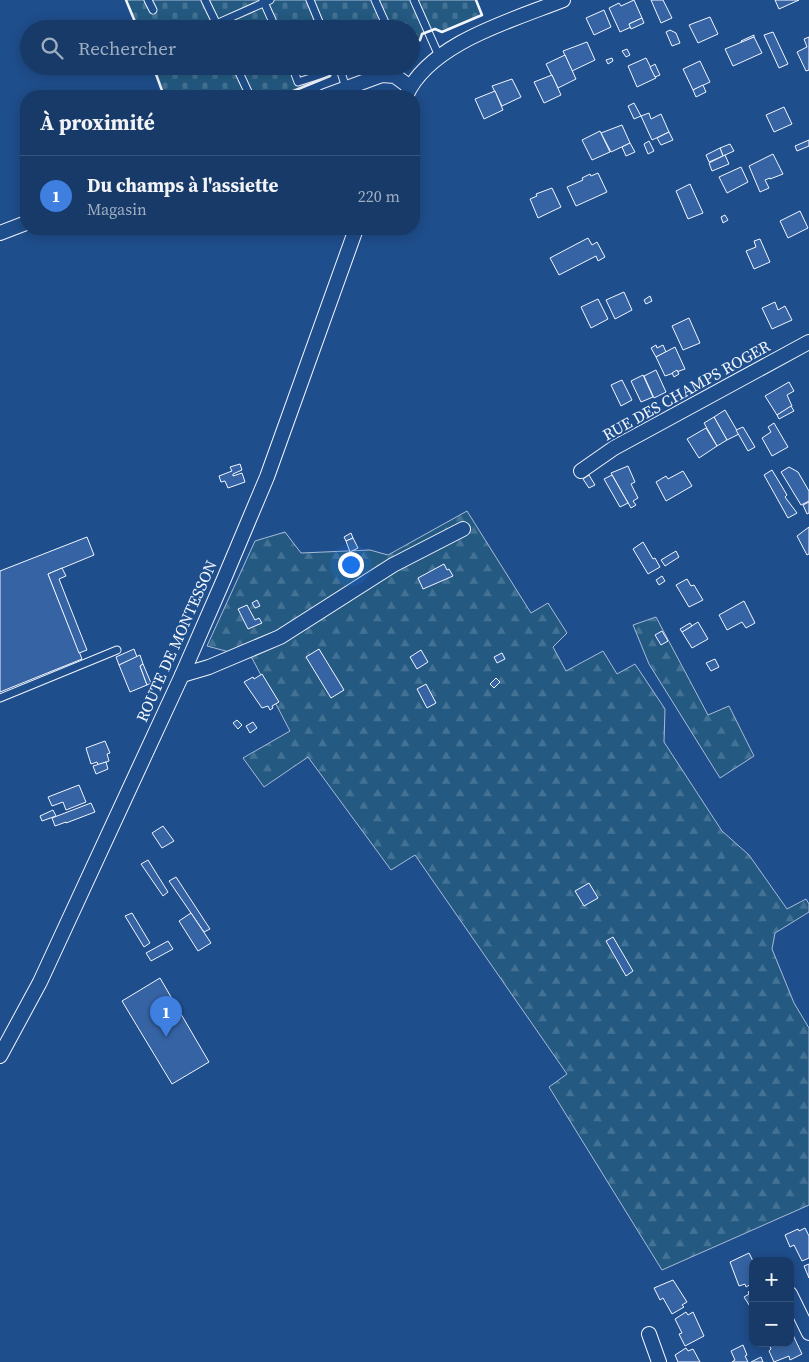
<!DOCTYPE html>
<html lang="fr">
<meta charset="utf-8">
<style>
:root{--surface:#173a69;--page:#20416f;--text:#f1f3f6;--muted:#9eadc0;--line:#36547d;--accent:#ffb74d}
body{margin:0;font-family:"Source Serif 4",serif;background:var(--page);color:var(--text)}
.controls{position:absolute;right:15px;bottom:15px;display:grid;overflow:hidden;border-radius:10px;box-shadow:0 2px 12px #0003}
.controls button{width:45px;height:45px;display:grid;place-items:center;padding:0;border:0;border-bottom:1px solid var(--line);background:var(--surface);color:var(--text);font:25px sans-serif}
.you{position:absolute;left:350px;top:564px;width:18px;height:18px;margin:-12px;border:4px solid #fff;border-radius:50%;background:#1a73e8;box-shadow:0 0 0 8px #1a73e833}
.badge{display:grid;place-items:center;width:32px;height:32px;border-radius:50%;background:var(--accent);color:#fff;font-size:16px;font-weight:700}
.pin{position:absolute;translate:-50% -41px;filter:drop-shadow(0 1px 2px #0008)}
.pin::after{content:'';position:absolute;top:26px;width:18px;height:15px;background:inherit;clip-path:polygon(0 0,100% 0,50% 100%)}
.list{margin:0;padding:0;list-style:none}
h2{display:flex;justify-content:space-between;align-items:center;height:65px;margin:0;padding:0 20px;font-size:21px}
h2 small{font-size:16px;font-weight:400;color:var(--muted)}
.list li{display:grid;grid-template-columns:32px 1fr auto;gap:15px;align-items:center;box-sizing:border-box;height:80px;padding:0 20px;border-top:1px solid var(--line)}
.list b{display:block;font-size:19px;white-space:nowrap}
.list p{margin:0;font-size:16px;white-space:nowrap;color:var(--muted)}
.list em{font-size:16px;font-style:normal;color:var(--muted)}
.icon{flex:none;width:28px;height:28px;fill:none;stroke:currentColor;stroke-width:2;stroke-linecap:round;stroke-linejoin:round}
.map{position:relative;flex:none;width:809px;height:1362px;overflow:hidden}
.search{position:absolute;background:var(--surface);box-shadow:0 2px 12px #0003;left:20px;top:20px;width:400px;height:55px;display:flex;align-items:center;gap:12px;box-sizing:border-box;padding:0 18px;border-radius:28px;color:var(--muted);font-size:19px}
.panel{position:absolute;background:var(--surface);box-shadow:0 2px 12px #0003;left:20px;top:90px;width:400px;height:145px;border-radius:20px}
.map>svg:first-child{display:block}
</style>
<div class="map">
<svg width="809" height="1362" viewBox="0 0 809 1362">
<defs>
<pattern id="forest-firs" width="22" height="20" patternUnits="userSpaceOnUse" patternTransform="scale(1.25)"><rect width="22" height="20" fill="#245a82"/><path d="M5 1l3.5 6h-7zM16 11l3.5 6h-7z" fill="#447295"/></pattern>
<pattern id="cemetery-stones" width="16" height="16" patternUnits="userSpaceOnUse" patternTransform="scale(1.25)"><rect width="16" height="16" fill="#245a82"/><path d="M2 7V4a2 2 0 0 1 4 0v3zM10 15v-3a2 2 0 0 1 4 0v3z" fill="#447295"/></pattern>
</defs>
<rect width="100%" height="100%" fill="#1f4e8c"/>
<!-- forest -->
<g fill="url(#forest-firs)" stroke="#a8bbd7">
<path d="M467 511 531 613 548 603 567 633 553 647 566 671 603 651 617 674 635 664 665 709 664 742 722 831 749 855 787 909 806 899 809 904V912L775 933 772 949 794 1003 809 1028V1205L662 1270 549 1087 567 1074 415 855 391 870 308 757 264 787 243 758 290 731 252 658 207 646 255 541 285 532 301 553 370 550 388 555Z"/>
<path d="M656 617 708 715 729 706 754 756 720 778 649 664 633 625Z"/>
</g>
<!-- cemetery -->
<g fill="url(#cemetery-stones)" stroke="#a8bbd7">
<path d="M126 0H476L482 15 442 32 435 29 422 34 420 40 411 44V29H138Z"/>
<path d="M153 66H338L333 70 330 76 281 96H164Z"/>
</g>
<!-- building -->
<g fill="#3563a3" stroke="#f2f6ff">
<path d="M634 0 642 18 629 24 631 27 620 32 609 8 619 3 621 6Z"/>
<path d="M651 0H663L672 18 661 23Z"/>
<path d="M775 0H799L779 9Z"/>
<path d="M604 10 611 27 594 35 586 18Z"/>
<path d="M710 17 718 34 698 43 689 25Z"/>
<path d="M642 18 644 23 631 29 629 24Z"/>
<path d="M670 30 676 33 680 43 672 46 666 32Z"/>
<path d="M773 32 788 64 779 68 764 35Z"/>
<path d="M754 35V37L742 43 741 41Z"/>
<path d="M754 37 762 53 733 66 725 49Z"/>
<path d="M809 37V70L806 71 797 52 807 47 804 39Z"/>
<path d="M587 42 595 60 572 71 563 51Z"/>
<path d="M627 49 630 55 626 57 622 51Z"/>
<path d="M565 55 576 79 558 88 546 64Z"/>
<path d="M612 58 613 61 608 64 606 60Z"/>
<path d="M646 58 656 78 637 87 628 66Z"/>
<path d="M700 61 710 82 693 90 683 69Z"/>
<path d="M655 64 660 75 655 77 650 67Z"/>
<path d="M552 75 561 95 544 103 534 82Z"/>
<path d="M512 79 521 97 502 106 492 86Z"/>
<path d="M703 85 706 92 696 97 693 90Z"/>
<path d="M495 91 503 110 484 119 475 99Z"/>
<path d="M634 103 641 116 634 119 628 106Z"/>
<path d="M784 107 792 124 774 132 766 115Z"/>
<path d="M649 113 651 119 661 114 669 132 652 140 641 116Z"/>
<path d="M622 125 630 143 611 152 601 133Z"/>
<path d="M600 131 610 152 592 160 582 140Z"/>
<path d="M669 132 673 140 661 145 657 138Z"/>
<path d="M809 140V146L797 151 795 146Z"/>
<path d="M649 141 654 151 648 154 644 144Z"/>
<path d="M630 143 635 152 626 156 622 147Z"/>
<path d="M730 144 734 151 723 156 720 148Z"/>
<path d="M720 148 723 156 709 162 706 155Z"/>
<path d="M773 154 783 174 770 179V178L765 180 769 188 760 192 749 166Z"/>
<path d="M725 155 729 164 712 171 709 163Z"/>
<path d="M741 167 748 182 727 193 719 177Z"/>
<path d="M598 173 607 192 576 206 567 187 583 180 582 178 590 174 591 176Z"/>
<path d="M690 184 703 213 688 219 676 191Z"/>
<path d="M552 188 561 207 538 218 530 199 537 196 536 194Z"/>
<path d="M800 211 808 228 788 238 780 221Z"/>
<path d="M725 215 728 220 723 223 721 217Z"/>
<path d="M588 238 592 245 597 242 605 257 598 261 596 256 559 275 550 258Z"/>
<path d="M760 239 770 262 754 269 746 251 756 247 754 241Z"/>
<path d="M624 292 632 310 615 319 606 300Z"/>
<path d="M650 296 652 301 646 304 644 300Z"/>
<path d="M598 299 608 319 591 328 581 307Z"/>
<path d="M775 302 778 310 785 306 792 320 772 329 762 308Z"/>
<path d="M689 318 700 343 683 350 672 326Z"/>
<path d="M656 345 657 348 663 345 666 352 656 357 651 348Z"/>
<path d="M675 347 685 369 665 376 656 357Z"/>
<path d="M656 370 666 392 654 398 644 376Z"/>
<path d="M677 370 679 374 674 377 672 373Z"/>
<path d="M643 375 653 397 641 402 631 381Z"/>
<path d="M622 380 632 400 621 406 611 385Z"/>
<path d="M789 382 794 391 787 395 792 406 777 415 765 396Z"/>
<path d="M791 406 794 411 779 419 777 415Z"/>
<path d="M725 410 739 434 727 440 714 417Z"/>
<path d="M714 417 727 440 717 446 704 423Z"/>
<path d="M774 423 788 447 772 456 762 438 771 432 768 427Z"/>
<path d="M743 427 755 447 748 451 736 430Z"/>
<path d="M706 428 717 446 699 458 687 439Z"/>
<path d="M240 464 242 470 233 474V476L242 473 245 482 228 488 225 481 221 482 219 476 232 471 230 467Z"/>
<path d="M628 466 635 482 631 484 638 498 633 501 636 505 631 508 611 473Z"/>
<path d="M789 467 798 472 809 491V501L801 505 781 472Z"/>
<path d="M772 470 787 495 785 497 797 513 788 518 764 475Z"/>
<path d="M683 471 692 486 666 501 656 482 666 476 668 479Z"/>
<path d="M589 475 595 485 589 488 583 479Z"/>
<path d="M612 475 628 503 620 507 604 479Z"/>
<path d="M809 502V513L807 514 803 505Z"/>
<path d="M809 527V554L807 555 797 536Z"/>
<path d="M351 533 353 538 346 541 344 537Z"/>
<path d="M87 537 94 555 48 574 82 659 0 692V571Z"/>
<path d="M353 538 358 548 350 552 346 541Z"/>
<path d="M643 542 653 559 655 558 660 567 648 574 633 549Z"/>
<path d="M676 551 679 557 665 566 661 560Z"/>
<path d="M444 564 447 570 449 569 453 576 423 589 418 578Z"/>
<path d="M62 568 66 576 59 579 87 650 79 653 48 574Z"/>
<path d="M662 576 665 581 659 585 656 580Z"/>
<path d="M687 579 691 586 694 585 703 600 689 607 676 585Z"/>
<path d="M257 600 260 606 255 608 252 603Z"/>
<path d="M744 601 755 623 746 628 742 622 727 630 719 615Z"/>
<path d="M247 605 255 620 259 618 262 623 248 629 238 609Z"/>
<path d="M698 622 708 639 692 648 682 632Z"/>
<path d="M690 623 692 626 682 632 680 629Z"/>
<path d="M662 631 668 641 661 645 655 635Z"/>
<path d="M134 649 137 657 119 665 116 657Z"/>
<path d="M319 649 344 690 331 698 306 657Z"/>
<path d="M421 650 428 662 417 669 410 657Z"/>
<path d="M502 653 505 659 497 663 494 657Z"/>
<path d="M140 655 143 664 140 666 147 685 130 692 119 665Z"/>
<path d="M715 659 719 667 711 671 706 663Z"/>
<path d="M143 664 151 683 147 685 140 666Z"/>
<path d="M262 674 279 702 272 706 273 708 270 710 268 706 262 708 244 682 253 677 254 679Z"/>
<path d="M496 678 500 682 494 688 490 684Z"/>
<path d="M426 684 436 703 427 708 417 689Z"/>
<path d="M237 720 242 725 238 729 233 723Z"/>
<path d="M253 722 257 728 250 733 246 726Z"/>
<path d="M105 741 110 753 107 754 109 761 98 765 97 762 91 764 86 748Z"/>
<path d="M106 762 108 769 96 774 93 766Z"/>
<path d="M79 785 86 802 66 810 63 802 52 806 48 797Z"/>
<path d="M91 803 95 812 66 823V822L55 826 52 818Z"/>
<path d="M53 810 56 816 42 821 40 816Z"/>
<path d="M163 826 174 841 162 848 152 833Z"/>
<path d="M148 860 168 892 163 896 141 864Z"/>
<path d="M176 877 210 929 204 932 169 881Z"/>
<path d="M589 883 598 898 584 906 575 891Z"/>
<path d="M132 913 150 943 144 947 125 916Z"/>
<path d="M191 913 211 943 198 951 179 921Z"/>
<path d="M613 937 633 971 626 976 606 941Z"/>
<path d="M168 941 173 949 151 961 146 953Z"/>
<path d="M160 978 209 1062 172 1084 122 1001Z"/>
<path d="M805 1228 809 1236V1258L802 1261 794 1245 790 1247 785 1235 798 1229 799 1231Z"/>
<path d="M749 1253 753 1261 751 1266 753 1283 746 1287 745 1284 739 1286 730 1262Z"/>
<path d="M809 1264V1278L804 1266Z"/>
<path d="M673 1280 687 1302 682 1305 684 1307 672 1314 663 1298 660 1300 654 1288Z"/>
<path d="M753 1289V1311L744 1297 749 1294 748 1292Z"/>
<path d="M686 1312 688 1315 693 1312 704 1336 685 1346 679 1334 682 1333 675 1319Z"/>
<path d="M793 1335 802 1354 790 1360 789 1356 774 1362 769 1351 771 1349 769 1344 790 1343V1336Z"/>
<path d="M743 1345 747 1355 745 1356 748 1362H732L735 1360 731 1351Z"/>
<path d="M686 1348 688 1351 693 1349 700 1362H678L675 1355Z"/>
<path d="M761 1357 763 1362H751Z"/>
</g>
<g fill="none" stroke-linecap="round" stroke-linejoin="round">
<!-- lane casing -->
<g stroke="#f2f6ff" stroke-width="9">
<g id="lane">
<path d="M148 0 153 10"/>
<path d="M205 0 219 29"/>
<path d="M263 0 276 29"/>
<path d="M310 0 322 29"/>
<path d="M375 0 388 29"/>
<path d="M414 0 439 56"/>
<path d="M216 24 270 0"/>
<path d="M236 66 250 96"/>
<path d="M292 66 298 82 326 73 329 66"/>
<path d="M339 66 346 88"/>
<path d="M0 698 117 650"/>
</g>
</g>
<!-- street casing -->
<g stroke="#f2f6ff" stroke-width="16">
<g id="street">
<path d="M325 96 382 75 395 76 410 87"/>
<path d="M406 96C429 43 513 20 563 0"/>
<path d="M0 233 26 223"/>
<path d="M581 471 614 448 809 342"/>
<path d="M182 675 209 667 280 637 393 565 463 529"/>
<path d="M0 1056 40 982 182 675 224 579 267 477 356 229"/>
<path d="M790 1294 809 1333"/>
<path d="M649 1334 659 1362"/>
</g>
</g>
<!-- lane -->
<use href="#lane" stroke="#1f4e8c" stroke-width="7"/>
<!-- street -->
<use href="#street" stroke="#1f4e8c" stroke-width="14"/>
<!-- wall -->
<g stroke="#f2f6ff" stroke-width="2.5">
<path d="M126 0 138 29"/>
<path d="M411 44 420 40 422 34 435 29 442 32 482 15 476 0"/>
<path d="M153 66 164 96"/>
<path d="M346 66 350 69 357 66"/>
<path d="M281 96 330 76 333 70 338 66"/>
</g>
</g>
<g text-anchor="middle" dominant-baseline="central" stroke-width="4" stroke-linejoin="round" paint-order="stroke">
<!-- street labels -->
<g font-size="16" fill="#f2f6ff" stroke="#1f4e8c">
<text transform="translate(686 390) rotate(-29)">RUE DES CHAMPS ROGER</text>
<text transform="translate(176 641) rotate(-66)">ROUTE DE MONTESSON</text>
</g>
</g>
</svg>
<div class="controls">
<button>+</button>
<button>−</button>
</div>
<div class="you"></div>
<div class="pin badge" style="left:166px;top:1037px;background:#3f7fe0">1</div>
<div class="search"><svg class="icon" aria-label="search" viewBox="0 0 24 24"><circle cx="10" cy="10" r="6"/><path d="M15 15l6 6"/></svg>Rechercher</div>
<section class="panel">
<h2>À proximité<small></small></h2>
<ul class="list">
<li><span class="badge" style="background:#3f7fe0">1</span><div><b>Du champs à l'assiette</b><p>Magasin</p></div><em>220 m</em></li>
</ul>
</section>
</div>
